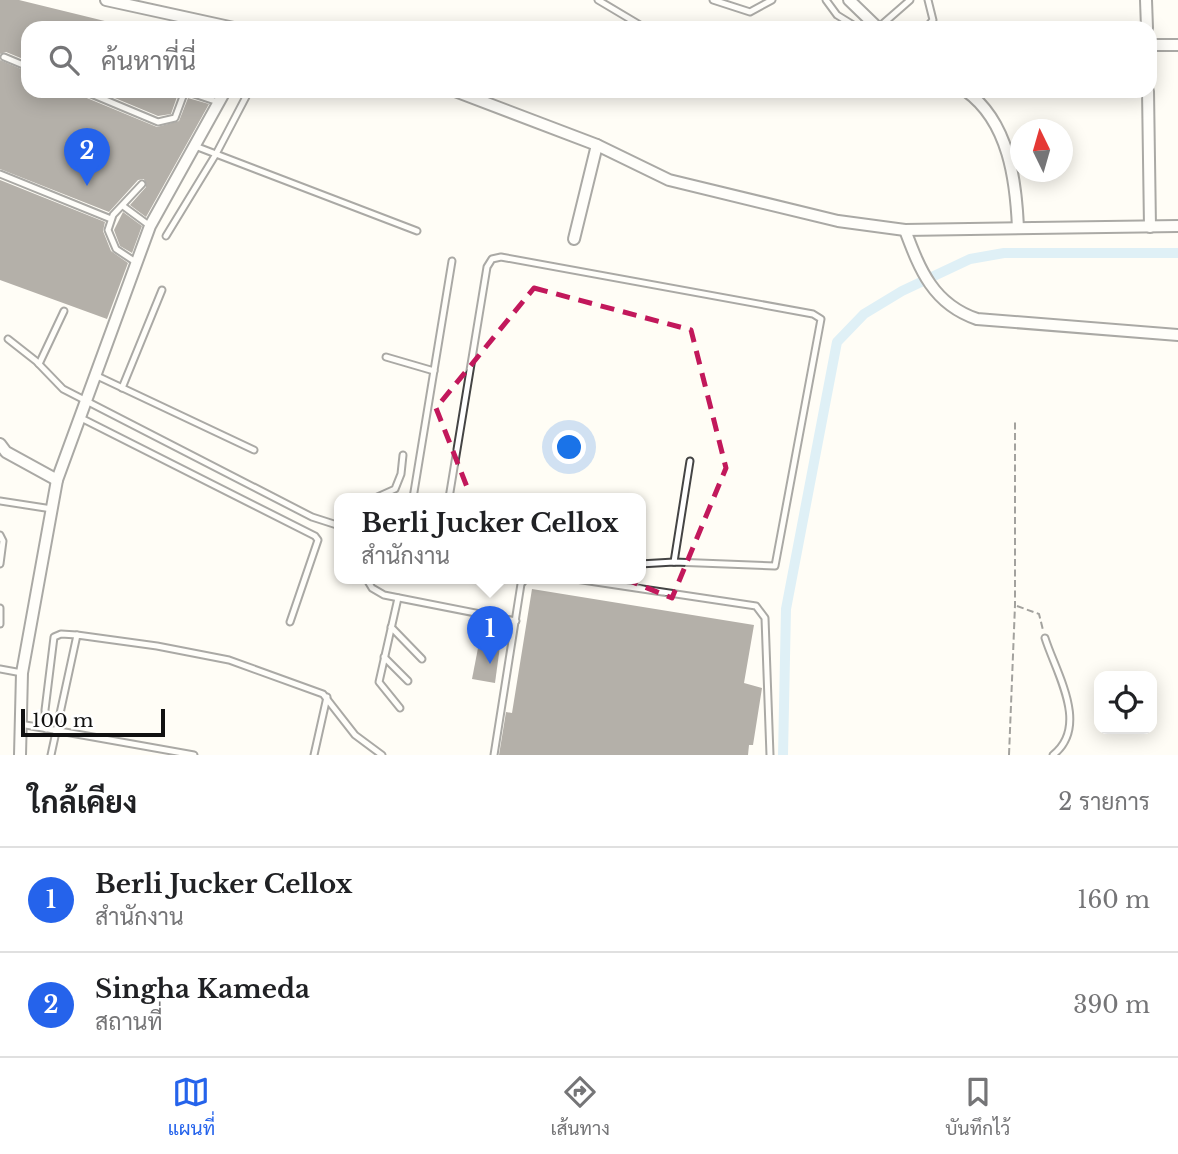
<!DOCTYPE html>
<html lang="th">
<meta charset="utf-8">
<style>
:root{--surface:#fff;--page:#f6f6f6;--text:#202124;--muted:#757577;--line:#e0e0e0;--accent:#2563eb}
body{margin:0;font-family:"Libre Baskerville",Sarabun,serif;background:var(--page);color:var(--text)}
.controls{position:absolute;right:21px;bottom:21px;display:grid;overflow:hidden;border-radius:14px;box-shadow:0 4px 18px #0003}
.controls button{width:63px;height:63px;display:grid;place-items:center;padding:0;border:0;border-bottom:2px solid var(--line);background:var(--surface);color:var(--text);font:35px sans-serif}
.compass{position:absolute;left:1010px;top:119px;width:63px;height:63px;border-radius:50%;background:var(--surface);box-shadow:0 4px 18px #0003;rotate:355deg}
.scale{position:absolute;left:21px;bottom:18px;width:144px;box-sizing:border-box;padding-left:7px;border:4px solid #111;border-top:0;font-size:19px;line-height:24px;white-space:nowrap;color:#111;-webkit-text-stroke:5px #fff;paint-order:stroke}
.you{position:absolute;left:570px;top:448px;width:24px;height:24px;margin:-18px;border:5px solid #fff;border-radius:50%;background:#1a73e8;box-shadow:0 0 0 10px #1a73e833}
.badge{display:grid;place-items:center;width:46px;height:46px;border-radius:50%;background:var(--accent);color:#fff;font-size:23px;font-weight:700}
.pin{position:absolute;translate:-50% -58px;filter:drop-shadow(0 2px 4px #0008)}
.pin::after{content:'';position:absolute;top:37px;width:24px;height:21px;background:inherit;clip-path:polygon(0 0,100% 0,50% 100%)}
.popup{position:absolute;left:334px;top:493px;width:312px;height:91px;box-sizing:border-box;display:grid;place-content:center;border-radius:14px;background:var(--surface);filter:drop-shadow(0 2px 5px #0005);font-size:23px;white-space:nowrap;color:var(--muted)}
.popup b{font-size:26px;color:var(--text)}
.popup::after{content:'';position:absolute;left:50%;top:100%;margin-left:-14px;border:14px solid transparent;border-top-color:var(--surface)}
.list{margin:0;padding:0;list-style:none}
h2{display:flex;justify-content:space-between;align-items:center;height:91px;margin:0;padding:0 28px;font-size:30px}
h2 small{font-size:23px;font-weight:400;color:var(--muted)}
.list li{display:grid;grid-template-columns:46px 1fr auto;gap:21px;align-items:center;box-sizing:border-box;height:105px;padding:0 28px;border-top:2px solid var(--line)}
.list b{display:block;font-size:26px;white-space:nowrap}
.list p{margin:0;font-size:23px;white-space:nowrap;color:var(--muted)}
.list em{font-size:23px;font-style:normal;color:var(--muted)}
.icon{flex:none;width:38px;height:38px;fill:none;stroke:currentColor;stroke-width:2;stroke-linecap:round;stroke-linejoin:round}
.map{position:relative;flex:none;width:1178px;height:755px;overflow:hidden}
.search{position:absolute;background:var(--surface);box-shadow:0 4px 18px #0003;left:21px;right:21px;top:21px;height:77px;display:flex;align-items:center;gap:18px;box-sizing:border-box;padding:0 24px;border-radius:21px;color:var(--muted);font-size:26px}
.sheet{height:301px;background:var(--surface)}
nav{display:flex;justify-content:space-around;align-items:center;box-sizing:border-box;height:98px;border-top:2px solid var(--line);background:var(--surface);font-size:19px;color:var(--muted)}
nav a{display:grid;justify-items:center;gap:4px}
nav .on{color:var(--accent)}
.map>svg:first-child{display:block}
</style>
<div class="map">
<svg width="1178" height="755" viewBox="0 0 1178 755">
<rect width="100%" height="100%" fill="#fffdf5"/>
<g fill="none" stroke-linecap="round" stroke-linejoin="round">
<!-- canal -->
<path stroke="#b9e0f7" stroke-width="10" d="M783 755 786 609 837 342 864 314 902 291 970 259 1004 253H1178"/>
</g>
<!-- building -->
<g fill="#5a524d">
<path d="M0 0H19L121 25V28H28V61L6 52 0 54Z"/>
<path d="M0 60 28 72V91H79L82 96 157 127 179 121 188 98 209 104 146 217 130 205 146 187 144 179 138 180 109 212 0 169Z"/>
<path d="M98 91H179L171 114 158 116Z"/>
<path d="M0 180 105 222 103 231 111 251 128 263 107 319 0 280Z"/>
<path d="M123 212 142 226 132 253 120 246 114 230Z"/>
<path d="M532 589 754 625 744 683 762 688 753 745H749L748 755H499L506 712 512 713Z"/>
<path d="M479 643 500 646 495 683 472 679Z"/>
</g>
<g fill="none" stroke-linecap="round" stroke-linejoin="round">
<!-- service casing -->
<g stroke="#444" stroke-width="9">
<g id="service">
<path d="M598 0 645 28"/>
<path d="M713 0 750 12 772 0"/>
<path d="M826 0 837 15 858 28"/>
<path d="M878 28 910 0"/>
<path d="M926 28 933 20 928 0"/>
<path d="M4 57 28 67"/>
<path d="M84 91 158 122 175 118 185 91"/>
<path d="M185 91 218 102"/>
<path d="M195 146 417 231"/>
<path d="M0 174 111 219"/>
<path d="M123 206 150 226"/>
<path d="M166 236 216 154 249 91"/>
<path d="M137 263 116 249 108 230 113 215 142 184"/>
<path d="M8 339 36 361 63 389 312 517 340 526"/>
<path d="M386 357 434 371"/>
<path d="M39 364 64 311"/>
<path d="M95 375 254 450"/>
<path d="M122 388 162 290"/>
<path d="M81 418 315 536 318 540 290 622"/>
<path d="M375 498 395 489 401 474 403 455"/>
<path d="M413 498 452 261"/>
<path d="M449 498 487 267 492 259 501 257 813 314 821 319 775 566 674 562 640 564"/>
<path d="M0 501 52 509"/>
<path d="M0 535 3 541 0 564"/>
<path d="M674 562 690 461"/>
<path d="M366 578 372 588 384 595 516 621"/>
<path d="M569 578 756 606 765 618 770 755"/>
<path d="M398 598 379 682 400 708"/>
<path d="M0 608V624"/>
<path d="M391 627 422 659"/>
<path d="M1045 638C1056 673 1090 726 1053 755"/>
<path d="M384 657 408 681"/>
<path d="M0 669 22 673"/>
<path d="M20 724 194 755"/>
<path d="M46 729 45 710 54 637 61 634 77 635"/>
<path d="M51 755 77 635 157 646 229 660 323 694 355 735 382 755"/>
<path d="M314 755 327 697"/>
<path d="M494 755 521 584 526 578"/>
</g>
</g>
<!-- minor casing -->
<g stroke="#444" stroke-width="14">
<g id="minor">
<path d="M106 0 234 28"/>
<path d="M849 0 878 28"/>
<path d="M1146 0 1147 28"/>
<path d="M1150 45H1178"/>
<path d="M455 91 597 145 669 180 838 221 905 230 1178 226"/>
<path d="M966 91C1009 122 1016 181 1018 228"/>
<path d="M1148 91 1150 227"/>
<path d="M905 230C920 270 933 304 977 319L1178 335"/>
<path d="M574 239 597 145"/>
<path d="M0 444 6 452 57 480"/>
<path d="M20 755 22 673 57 480 150 226 225 91"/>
</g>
</g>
<!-- path -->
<g stroke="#333" stroke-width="2" stroke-dasharray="7 3.5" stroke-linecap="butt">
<path d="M1017 606 1039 614 1043 630"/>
<path d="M1009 755 1015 605V422"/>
</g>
<!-- service -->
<use href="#service" stroke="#fff" stroke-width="5"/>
<!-- minor -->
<use href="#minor" stroke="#fff" stroke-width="10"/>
</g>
<!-- marked area -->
<path d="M0 0H1178V755H0ZM534 288 691 330 726 468 672 598 480 520 436 408Z" fill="#fffdf5" fill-opacity=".55" fill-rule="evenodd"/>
<path fill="none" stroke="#c2185b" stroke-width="5" stroke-dasharray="14 9" stroke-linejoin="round" d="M534 288 691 330 726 468 672 598 480 520 436 408Z"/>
</svg>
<div class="controls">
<button><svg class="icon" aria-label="locate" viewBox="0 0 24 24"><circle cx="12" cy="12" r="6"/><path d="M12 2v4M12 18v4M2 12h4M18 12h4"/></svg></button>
</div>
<svg class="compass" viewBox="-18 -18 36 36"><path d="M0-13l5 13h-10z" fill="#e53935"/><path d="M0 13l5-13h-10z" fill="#757577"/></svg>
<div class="scale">100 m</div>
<div class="you"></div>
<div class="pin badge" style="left:490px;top:664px">1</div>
<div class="popup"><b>Berli Jucker Cellox</b>สำนักงาน</div>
<div class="pin badge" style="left:87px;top:186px">2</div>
<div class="search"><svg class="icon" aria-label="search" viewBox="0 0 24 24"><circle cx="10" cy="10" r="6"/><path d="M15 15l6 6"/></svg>ค้นหาที่นี่</div>
</div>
<section class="sheet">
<h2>ใกล้เคียง<small>2 รายการ</small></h2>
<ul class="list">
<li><span class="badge">1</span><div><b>Berli Jucker Cellox</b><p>สำนักงาน</p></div><em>160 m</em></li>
<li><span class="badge">2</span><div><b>Singha Kameda</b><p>สถานที่</p></div><em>390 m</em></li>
</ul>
</section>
<nav>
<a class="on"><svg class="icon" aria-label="map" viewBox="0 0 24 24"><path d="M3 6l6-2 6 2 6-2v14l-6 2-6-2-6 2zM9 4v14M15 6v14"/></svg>แผนที่</a>
<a><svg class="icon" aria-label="directions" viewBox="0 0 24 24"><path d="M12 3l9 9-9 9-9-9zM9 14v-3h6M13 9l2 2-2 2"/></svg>เส้นทาง</a>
<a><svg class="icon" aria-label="saved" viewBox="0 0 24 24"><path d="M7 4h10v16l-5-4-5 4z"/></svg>บันทึกไว้</a>
</nav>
